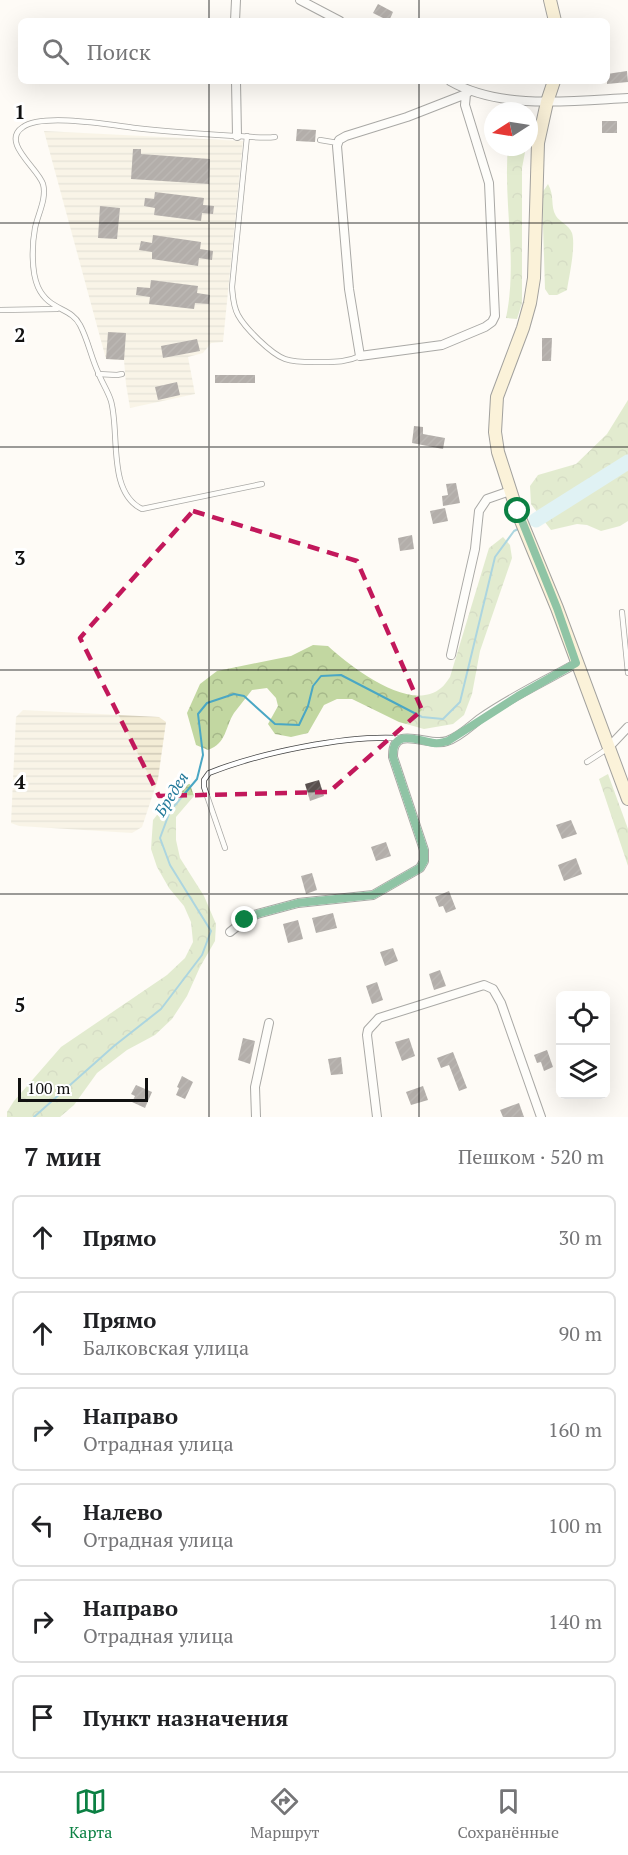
<!DOCTYPE html>
<html lang="ru">
<meta charset="utf-8">
<style>
:root{--surface:#fff;--page:#f6f6f6;--text:#202124;--muted:#757577;--line:#e0e0e0;--accent:#0b8043}
body{margin:0;font-family:"PT Serif",serif;background:var(--page);color:var(--text)}
.controls{position:absolute;right:18px;bottom:18px;display:grid;overflow:hidden;border-radius:9px;box-shadow:0 6px 24px #0002}
.controls button{width:54px;height:54px;display:grid;place-items:center;padding:0;border:0;border-bottom:2px solid var(--line);background:var(--surface);color:var(--text);font:30px sans-serif}
.compass{position:absolute;left:484px;top:102px;width:54px;height:54px;border-radius:50%;background:var(--surface);box-shadow:0 6px 24px #0002;rotate:258deg}
.scale{position:absolute;left:18px;bottom:15px;width:130px;box-sizing:border-box;padding-left:6px;border:3px solid #111;border-top:0;font-size:16px;line-height:21px;white-space:nowrap;color:#111;-webkit-text-stroke:4px #fff;paint-order:stroke}
.stop{position:absolute;width:18px;height:18px;margin:-14px;border:4px solid #0b8043;border-radius:50%;background:#fff}
.stop.end{background:#0b8043;border-color:#fff;box-shadow:0 2px 6px #0008}
.list{margin:0;padding:0;list-style:none}
h2{display:flex;justify-content:space-between;align-items:center;height:78px;margin:0;padding:0 24px;font-size:26px}
h2 small{font-size:20px;font-weight:400;color:var(--muted)}
.list li{display:grid;grid-template-columns:39px 1fr auto;gap:18px;align-items:center;box-sizing:border-box;height:84px;margin:0 12px 12px;padding:0 12px;border:2px solid var(--line);border-radius:9px}
.list b{display:block;font-size:22px;white-space:nowrap}
.list p{margin:0;font-size:20px;white-space:nowrap;color:var(--muted)}
.list em{font-size:20px;font-style:normal;color:var(--muted)}
.icon{flex:none;width:33px;height:33px;fill:none;stroke:currentColor;stroke-width:2;stroke-linecap:round;stroke-linejoin:round}
.map{position:relative;flex:none;width:628px;height:1117px;overflow:hidden}
.search{position:absolute;background:var(--surface);box-shadow:0 6px 24px #0002;left:18px;right:18px;top:18px;height:66px;display:flex;align-items:center;gap:15px;box-sizing:border-box;padding:0 21px;border-radius:9px;color:var(--muted);font-size:22px}
.sheet{height:654px;background:var(--surface)}
nav{display:flex;justify-content:space-around;align-items:center;box-sizing:border-box;height:84px;border-top:2px solid var(--line);background:var(--surface);font-size:16px;color:var(--muted)}
nav a{display:grid;justify-items:center;gap:3px}
nav .on{color:var(--accent)}
.map>svg:first-child{display:block}
</style>
<div class="map">
<svg width="628" height="1117" viewBox="0 0 628 1117">
<defs>
<pattern id="farmland-rules" width="6" height="5" patternUnits="userSpaceOnUse" patternTransform="scale(1.5)"><rect width="6" height="5" fill="#f3ecd6"/><path d="M0 2.5h6" fill="none" stroke="#cfc9b7"/></pattern>
<pattern id="forest-crowns" width="20" height="18" patternUnits="userSpaceOnUse" patternTransform="scale(1.5)"><rect width="20" height="18" fill="#c2d7a1"/><path d="M2 6a3 3 0 1 1 6 0M12 15a3 3 0 1 1 6 0" fill="none" stroke="#a6b88a"/></pattern>
<pattern id="building-hatch" width="6" height="6" patternUnits="userSpaceOnUse" patternTransform="scale(1.5)"><rect width="6" height="6" fill="#59504e"/><path d="M-1 1l2-2M0 6l6-6M5 7l2-2" fill="none" stroke="#6c6563"/></pattern>
</defs>
<rect width="100%" height="100%" fill="#fefbf5"/>
<!-- farmland -->
<g fill="url(#farmland-rules)">
<path d="M44 131 243 141 223 342 211 343 203 353 188 357 195 394 130 408 126 384 124 360 106 359Z"/>
<path d="M23 710 159 717 166 722 158 779 142 827 132 833 19 826 11 823 16 717Z"/>
</g>
<!-- forest -->
<g fill="url(#forest-crowns)">
<path d="M508 147H526L522 168V303L517 319 506 318C518 261 503 204 508 147Z"/>
<path d="M548 184C555 196 550 206 556 216 560 222 569 225 572 233 576 246 569 277 567 290L557 295H549L545 289 542 193Z"/>
<path d="M628 400V521L620 526 601 531 587 525 577 524 551 530 531 504 530 486 538 475 576 464 607 434Z"/>
<path d="M503 537 510 545 512 558 480 651 472 694 464 715 453 724 424 729 399 722 352 699H337L324 705 308 733 291 737 275 734 268 724 278 706 276 698 267 688 252 690C246 698 240 705 234 713 225 727 227 743 208 750L196 745 187 713 200 684 217 671 291 656 313 645 328 646C350 666 410 714 441 688 444 686 447 681 450 677L489 548Z"/>
<path d="M608 774 628 829V866L599 779Z"/>
<path d="M190 784 194 796 176 817V840L180 858 204 896 216 924 215 941 200 967 187 996 172 1019 155 1035 127 1050 97 1073 74 1105 60 1117H7V1112L14 1101 61 1047 167 975 185 958 193 942 191 922 184 906 169 888 157 867 151 849 153 820 181 785Z"/>
</g>
<g fill="none" stroke-linecap="round" stroke-linejoin="round">
<!-- stream -->
<g stroke="#4aa7c4" stroke-width="2">
<path d="M528 524 536 520"/>
<path d="M34 1117 114 1046 161 1009 202 955 211 931 170 865 160 838 170 811 197 779 203 755 198 714 207 703 234 694 244 696 275 724 299 725 308 706 313 686 321 676 341 675 422 717 443 719 460 702 495 557 514 531 520 528"/>
</g>
<!-- river -->
<path stroke="#bde7f2" stroke-width="15" d="M536 520 628 462"/>
</g>
<!-- building -->
<g fill="url(#building-hatch)">
<path d="M378 4 393 12 389 21 373 13Z"/>
<path d="M627 71 628 82 607 84V74Z"/>
<rect x="602" y="121" width="15" height="12"/>
<path d="M297 129 316 130 315 142 296 141Z"/>
<path d="M133 149H141V154L210 159 209 184 131 179Z"/>
<path d="M155 192 204 198 203 205 214 206 213 214 202 213 201 221 154 215 155 208 144 206 145 198 154 199Z"/>
<path d="M100 206 120 208 117 239 98 238Z"/>
<path d="M153 235 201 242 200 249 213 251 212 260 199 258 198 266 152 259V252L139 250 141 241 152 243Z"/>
<path d="M151 280 198 286 197 293 210 295 209 304 195 303 194 309 149 304 150 297 136 295 137 287 150 288Z"/>
<path d="M108 332 126 333 124 360 106 359Z"/>
<path d="M542 338H552L551 361H542Z"/>
<path d="M197 339 200 351 163 358 161 346Z"/>
<rect x="215" y="375" width="40" height="8"/>
<path d="M177 382 180 395 158 400 155 387Z"/>
<path d="M414 426 423 427V434L445 438 443 449 412 443Z"/>
<path d="M456 483 460 503 443 506 442 496 448 495 446 484Z"/>
<path d="M445 508 448 521 433 524 430 511Z"/>
<path d="M412 535 414 549 400 551 398 538Z"/>
<path d="M319 780 324 796 310 801 305 784Z"/>
<path d="M571 820 577 834 562 839 556 825Z"/>
<path d="M386 842 391 856 376 861 371 847Z"/>
<path d="M576 858 582 874 564 881 558 865Z"/>
<path d="M312 873 317 890 306 894 301 876Z"/>
<path d="M449 891 456 909 446 913 443 906 439 907 435 897Z"/>
<path d="M333 913 337 928 316 933 312 918Z"/>
<path d="M298 920 303 939 288 943 283 924Z"/>
<path d="M393 948 398 961 385 966 380 952Z"/>
<path d="M440 970 446 986 434 990 429 974Z"/>
<path d="M377 982 383 1000 372 1004 366 986Z"/>
<path d="M243 1038 255 1041 250 1064 238 1060Z"/>
<path d="M409 1038 415 1056 402 1061 395 1042Z"/>
<path d="M547 1050 553 1067 544 1071 541 1062 537 1063 534 1055Z"/>
<path d="M453 1052 467 1088 459 1091 449 1065 441 1068 437 1058Z"/>
<path d="M341 1057 343 1074 331 1075 328 1059Z"/>
<path d="M182 1076 193 1082 185 1099 176 1095 179 1088 177 1087Z"/>
<path d="M136 1085 152 1092 145 1108 132 1102 135 1096 131 1094Z"/>
<path d="M423 1086 428 1100 411 1105 406 1092Z"/>
<path d="M519 1103 524 1117H503L500 1110Z"/>
</g>
<g fill="none" stroke-linecap="round" stroke-linejoin="round">
<!-- service casing -->
<g stroke="#444" stroke-width="6">
<g id="service">
<path d="M247 136 232 287C233 297 233 306 238 315 245 328 271 354 285 359 297 363 311 362 323 362 336 362 347 362 360 356"/>
<path d="M320 140 338 143"/>
<path d="M0 310 57 309"/>
<path d="M98 374 117 375 122 374"/>
<path d="M262 484 142 509C107 492 120 433 111 401 108 391 101 381 98 372 91 357 88 340 80 325 71 307 49 311 38 287 31 271 32 244 35 228 38 214 47 198 43 184 38 168 0 142 23 127 43 113 110 125 135 128 168 132 201 134 235 136 248 136 262 139 275 137"/>
<path d="M622 612 628 673"/>
<path d="M587 762 607 749"/>
<path d="M225 848 204 787V780L209 773C259 753 345 735 399 738"/>
</g>
</g>
<!-- minor casing -->
<g stroke="#444" stroke-width="10">
<g id="minor">
<path d="M300 0 340 21"/>
<path d="M235 21 236 0"/>
<path d="M236 81 237 136"/>
<path d="M450 81C500 110 572 101 628 98"/>
<path d="M466 94 407 117 346 136 339 140 337 146 349 289 360 356 442 345 485 327 492 322 495 316 489 183 465 105 466 94 470 91"/>
<path d="M451 655 475 549 479 511 487 499 510 491"/>
<path d="M609 747 628 727"/>
<path d="M230 932 245 920 257 914 298 903 373 895 420 868 424 861V850L393 757C392 722 428 748 447 741 460 737 470 726 481 718 511 697 545 681 577 663"/>
<path d="M256 1117 255 1087 269 1023"/>
<path d="M377 1117 367 1035 368 1030 379 1018 484 985 493 989 501 1003 541 1117"/>
</g>
</g>
<!-- secondary casing -->
<g stroke="#333" stroke-width="14">
<g id="secondary">
<path d="M550 0 555 21"/>
<path d="M554 81 547 102 538 143 534 278 530 303 523 328 497 397 495 432 498 452 517 511 557 608 628 799"/>
</g>
</g>
<!-- service -->
<use href="#service" stroke="#fff" stroke-width="4.5"/>
<!-- minor -->
<use href="#minor" stroke="#fff" stroke-width="8"/>
<!-- secondary -->
<use href="#secondary" stroke="#f9e7b6" stroke-width="12"/>
</g>
<g fill="none" stroke-linecap="round" stroke-linejoin="round">
<!-- route -->
<path stroke="#0b8043" stroke-width="8" d="M245 920 257 914 298 903 373 895 420 868 424 861V850L393 757C392 728 416 740 434 743 439 744 443 742 448 741L518 696 576 663 557 608 518 511"/>
</g>
<!-- marked area -->
<path d="M0 0H628V1117H0ZM193 511 357 561 422 710 329 792 159 796 80 638Z" fill="#fefbf5" fill-opacity=".55" fill-rule="evenodd"/>
<path fill="none" stroke="#c2185b" stroke-width="4.5" stroke-dasharray="12 8" stroke-linejoin="round" d="M193 511 357 561 422 710 329 792 159 796 80 638Z"/>
<!-- grid -->
<path fill="none" stroke="#111" stroke-width="1.5" stroke-opacity="0.55" d="M209 0V21M419 0V21M209 81V1117M419 81V1117M0 223H628M0 447H628M0 670H628M0 894H628"/>
<g text-anchor="middle" dominant-baseline="central" stroke-width="6" stroke-linejoin="round" paint-order="stroke">
<!-- water labels -->
<g font-size="16" font-style="italic" fill="#22799a" stroke="#fff">
<text transform="translate(171 794) rotate(-58)">Бредея</text>
</g>
</g>
<g font-size="20" text-anchor="middle" font-weight="bold" fill="#111" stroke="#fff" stroke-width="6" stroke-linejoin="round" paint-order="stroke">
<text x="20" y="119">1</text>
<text x="20" y="342">2</text>
<text x="20" y="565">3</text>
<text x="20" y="789">4</text>
<text x="20" y="1012">5</text>
</g>
</svg>
<div class="controls">
<button><svg class="icon" aria-label="locate" viewBox="0 0 24 24"><circle cx="12" cy="12" r="6"/><path d="M12 2v4M12 18v4M2 12h4M18 12h4"/></svg></button>
<button><svg class="icon" aria-label="layers" viewBox="0 0 24 24"><path d="M12 4l9 5-9 5-9-5zM3 14l9 5 9-5"/></svg></button>
</div>
<svg class="compass" viewBox="-18 -18 36 36"><path d="M0-13l5 13h-10z" fill="#e53935"/><path d="M0 13l5-13h-10z" fill="#757577"/></svg>
<div class="scale">100 m</div>
<div class="stop" style="left:518px;top:511px"></div>
<div class="stop end" style="left:245px;top:920px"></div>
<div class="search"><svg class="icon" aria-label="search" viewBox="0 0 24 24"><circle cx="10" cy="10" r="6"/><path d="M15 15l6 6"/></svg>Поиск</div>
</div>
<section class="sheet">
<h2>7 мин<small>Пешком · 520 m</small></h2>
<ul class="list">
<li><svg class="icon" aria-label="ahead" viewBox="0 0 24 24"><path d="M12 20V5M6 11l6-6 6 6"/></svg><div><b>Прямо</b></div><em>30 m</em></li>
<li><svg class="icon" aria-label="ahead" viewBox="0 0 24 24"><path d="M12 20V5M6 11l6-6 6 6"/></svg><div><b>Прямо</b><p>Балковская улица</p></div><em>90 m</em></li>
<li><svg class="icon" aria-label="right" viewBox="0 0 24 24"><path d="M7 20v-9h11M14 6l5 5-5 5"/></svg><div><b>Направо</b><p>Отрадная улица</p></div><em>160 m</em></li>
<li><svg class="icon" aria-label="left" viewBox="0 0 24 24"><path d="M17 20v-9H6M10 6l-5 5 5 5"/></svg><div><b>Налево</b><p>Отрадная улица</p></div><em>100 m</em></li>
<li><svg class="icon" aria-label="right" viewBox="0 0 24 24"><path d="M7 20v-9h11M14 6l5 5-5 5"/></svg><div><b>Направо</b><p>Отрадная улица</p></div><em>140 m</em></li>
<li><svg class="icon" aria-label="arrive" viewBox="0 0 24 24"><path d="M6 21V4h12l-3 4 3 4H6"/></svg><div><b>Пункт назначения</b></div></li>
</ul>
</section>
<nav>
<a class="on"><svg class="icon" aria-label="map" viewBox="0 0 24 24"><path d="M3 6l6-2 6 2 6-2v14l-6 2-6-2-6 2zM9 4v14M15 6v14"/></svg>Карта</a>
<a><svg class="icon" aria-label="directions" viewBox="0 0 24 24"><path d="M12 3l9 9-9 9-9-9zM9 14v-3h6M13 9l2 2-2 2"/></svg>Маршрут</a>
<a><svg class="icon" aria-label="saved" viewBox="0 0 24 24"><path d="M7 4h10v16l-5-4-5 4z"/></svg>Сохранённые</a>
</nav>
